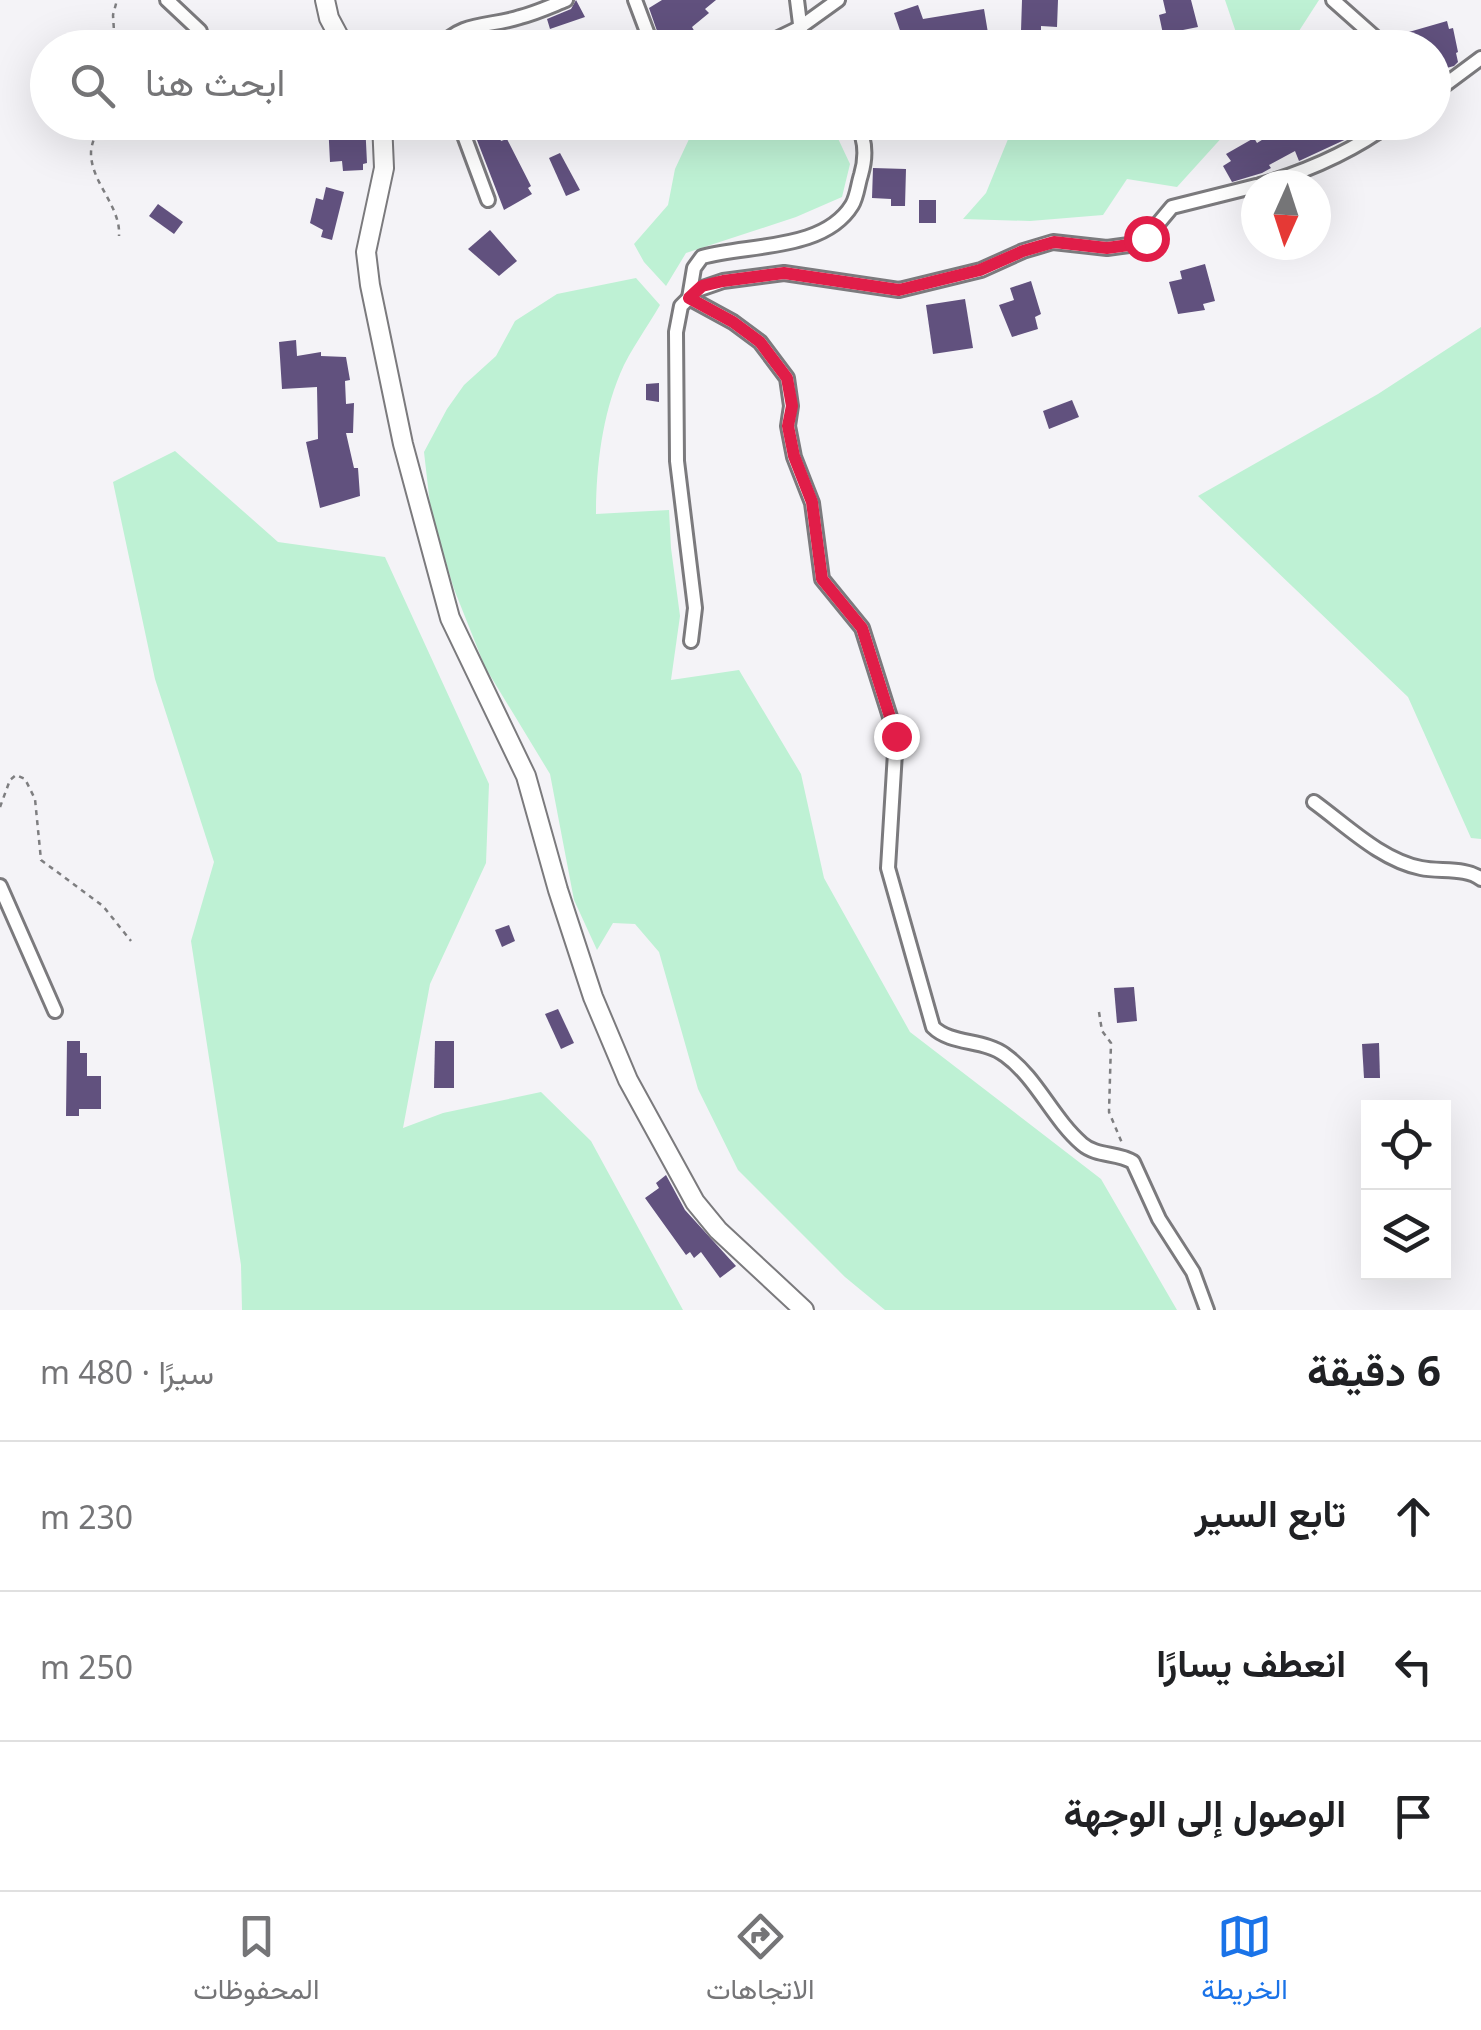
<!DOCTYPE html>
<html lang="ar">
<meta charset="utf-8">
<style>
:root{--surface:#fff;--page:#f6f6f6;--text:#202124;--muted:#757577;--line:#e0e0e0;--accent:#1a73e8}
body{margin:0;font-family:"Noto Sans",Vazirmatn,sans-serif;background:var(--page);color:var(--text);direction:rtl}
.controls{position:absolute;right:30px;bottom:30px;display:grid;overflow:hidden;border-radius:0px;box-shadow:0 10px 40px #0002}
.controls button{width:90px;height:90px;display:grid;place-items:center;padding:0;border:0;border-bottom:2px solid var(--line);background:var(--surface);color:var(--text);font:50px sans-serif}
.compass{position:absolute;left:1241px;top:170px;width:90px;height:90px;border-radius:50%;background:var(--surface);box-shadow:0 10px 40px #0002;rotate:183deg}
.stop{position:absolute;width:30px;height:30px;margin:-22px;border:8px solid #e11d48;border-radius:50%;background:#fff}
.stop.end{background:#e11d48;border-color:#fff;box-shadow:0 2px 10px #0008}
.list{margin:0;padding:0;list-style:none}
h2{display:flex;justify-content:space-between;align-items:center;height:130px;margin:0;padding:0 40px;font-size:42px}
h2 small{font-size:32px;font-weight:400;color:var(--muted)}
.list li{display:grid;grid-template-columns:65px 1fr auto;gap:30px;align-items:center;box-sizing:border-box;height:150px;padding:0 40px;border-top:2px solid var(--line)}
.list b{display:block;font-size:38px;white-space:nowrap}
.list em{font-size:32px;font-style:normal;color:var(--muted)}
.icon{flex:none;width:55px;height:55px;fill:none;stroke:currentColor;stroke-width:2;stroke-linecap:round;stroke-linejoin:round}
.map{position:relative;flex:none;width:1481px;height:1310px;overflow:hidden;direction:ltr}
.search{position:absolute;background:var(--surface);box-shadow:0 10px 40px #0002;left:30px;right:30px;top:30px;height:110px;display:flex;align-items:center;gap:25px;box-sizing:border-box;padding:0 35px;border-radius:55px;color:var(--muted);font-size:38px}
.sheet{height:580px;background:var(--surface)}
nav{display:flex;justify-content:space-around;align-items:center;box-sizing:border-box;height:140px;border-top:2px solid var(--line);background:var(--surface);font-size:28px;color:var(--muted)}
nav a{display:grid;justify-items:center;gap:5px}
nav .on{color:var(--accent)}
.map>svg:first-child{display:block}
</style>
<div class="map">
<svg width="1481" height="1310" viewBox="0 0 1481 1310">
<rect width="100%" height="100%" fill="#f4f3f7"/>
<!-- green -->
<g fill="#bef1d4">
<path d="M1225 0H1319L1288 48 1241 47Z"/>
<path d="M697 122 790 123 797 134 834 130 850 164 842 197 796 217 686 253 666 286 644 262 634 244 668 205 675 169Z"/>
<path d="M1015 122H1235V123L1177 187 1127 179 1103 215 1030 221 963 219 986 193Z"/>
<path d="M636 278 660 305C647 328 630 350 620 374 602 417 596 468 596 514L669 510 671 548 680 616 671 680 739 670 801 774 824 878 910 1032 1101 1179 1177 1310H885L845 1277 738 1170 698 1089 659 952 635 924 613 923 597 950 574 900 550 774 485 667 454 589 431 513 424 452 447 409 464 385 496 356 515 321 557 294Z"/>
<path d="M1481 327V839L1471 838 1408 697 1198 496 1378 394Z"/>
<path d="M175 451 278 542 385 557 489 784 486 863 430 984 403 1128 443 1113 541 1092 591 1141 683 1310H242L241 1265 191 941 214 862 155 679 113 482Z"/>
</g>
<!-- building -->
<g fill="#61517e">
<path d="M576 0 585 17 550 29 547 19 571 9Z"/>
<path d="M662 0H716L705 9 709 13 692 27 704 48H663L649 8Z"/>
<path d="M1022 0H1058L1057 27 1041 26V32L1021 31Z"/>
<path d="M1163 0H1191L1198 27 1163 34 1159 15 1166 13Z"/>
<path d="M918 5 923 19 984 9 989 39 969 42 968 36 931 43 933 48H906L894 13Z"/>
<path d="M1447 21 1449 29 1453 28 1458 52 1456 53 1458 62 1454 66 1443 69 1434 48H1388V38Z"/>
<path d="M328 122H365L367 163 363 164V170L343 171 342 161 330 162Z"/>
<path d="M470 122H494L501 141 507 139 531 186 528 188 532 194 504 210Z"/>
<path d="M1280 122H1347L1353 136 1299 161 1295 151 1269 165 1271 168 1262 173 1232 182 1223 166 1231 161 1226 154 1254 138 1257 143 1283 127Z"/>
<path d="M560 153 580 190 566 196 549 158Z"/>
<path d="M873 168 906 169 905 206H891V199L872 198Z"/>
<path d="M326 187 344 192 332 240 321 237 323 230 310 223 316 198 323 200Z"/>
<rect x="919" y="200" width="17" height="23"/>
<path d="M158 204 183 222 174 234 149 216Z"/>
<path d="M490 230 517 261 499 276 468 249Z"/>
<path d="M1205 264 1215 301 1203 304 1205 310 1178 314 1169 282 1182 279 1180 271Z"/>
<path d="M1031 281 1041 314 1035 317 1038 329 1012 337 999 305 1014 300 1010 288Z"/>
<path d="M965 299 973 348 933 354 926 305Z"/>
<path d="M296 340 297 356 321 352V356L346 357 350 380 345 381 346 404 354 403 353 433H346L354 468H358L360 496 320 508 306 442 318 439 317 387 282 389 279 342Z"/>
<path d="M659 383V402L646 400V384Z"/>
<path d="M1072 400 1079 417 1049 429 1043 411Z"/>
<path d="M509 925 515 941 502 947 495 930Z"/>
<path d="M1134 987 1137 1021 1117 1023 1114 988Z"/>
<path d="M558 1009 574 1043 561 1049 545 1014Z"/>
<path d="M67 1041H80V1053H87V1076H101V1109H79V1116H66Z"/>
<path d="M435 1041H454V1088H434Z"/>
<path d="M1379 1043 1380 1078H1364L1362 1044Z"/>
<path d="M666 1175 685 1210 736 1266 720 1278 701 1252 694 1258 690 1252 686 1255 645 1198 659 1188 656 1183Z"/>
</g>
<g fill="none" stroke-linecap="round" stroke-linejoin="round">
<!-- street casing -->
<g stroke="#7b7a7d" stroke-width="18">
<g id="street">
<path d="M167 0 200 31"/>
<path d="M635 0 653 48"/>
<path d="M797 0 803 48"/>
<path d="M1333 0 1378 40V48"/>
<path d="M440 48C460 21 491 27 520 17 536 13 551 6 566 0"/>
<path d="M758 48 799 28 838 0"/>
<path d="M1434 93 1481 58"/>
<path d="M459 122 488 200"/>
<path d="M856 122C866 139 866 158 861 175 858 184 857 197 852 205 824 251 748 244 702 257L694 268 689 298 733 322 760 342 787 378 791 406 788 426 794 457 812 503 822 579 862 628 896 736 888 868 933 1027C951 1045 984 1039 1005 1055 1037 1078 1052 1118 1082 1144 1097 1157 1117 1152 1133 1162L1159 1219 1193 1272 1207 1310"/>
<path d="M1366 122 1378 132"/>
<path d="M1260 185C1308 171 1352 152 1392 122"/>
<path d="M691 641 695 608 677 461 676 332 681 306 697 290 723 281 784 273 899 290 981 270 1023 251 1053 242 1107 248 1129 245 1146 238 1172 207 1256 186"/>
<path d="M1314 802C1347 826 1381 860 1421 868 1439 872 1467 867 1481 879"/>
<path d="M0 886 55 1011"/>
</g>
</g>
<!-- secondary casing -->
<g stroke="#7b7a7d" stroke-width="22">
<g id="secondary">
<path d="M325 0 329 18 345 48"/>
<path d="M382 122 384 168 366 252 370 285 403 444 450 618 526 776 558 890 593 997 628 1080 695 1202 718 1230 804 1310"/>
</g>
</g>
<!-- path -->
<g stroke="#7e7e80" stroke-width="2.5" stroke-dasharray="5 5" stroke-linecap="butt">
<path d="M115 48 113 15 117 0"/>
<path d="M101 122C97 132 91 143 91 153 91 183 121 206 119 236"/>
<path d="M0 807 10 780 16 775 25 779 35 799 41 860 103 906 131 941"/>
<path d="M1099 1012 1102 1031 1111 1043 1109 1112 1122 1143"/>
</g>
<!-- street -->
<use href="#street" stroke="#fff" stroke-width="12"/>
<!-- secondary -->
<use href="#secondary" stroke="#fff" stroke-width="18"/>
</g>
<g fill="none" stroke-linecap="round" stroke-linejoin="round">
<!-- route -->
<path stroke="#e11d48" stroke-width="12" d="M896 736 862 628 822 579 812 502 794 456 788 426 792 406 787 378 760 342 733 322 689 298 702 286 723 281 784 273 899 290 980 270 1023 251 1054 242 1107 248 1129 245 1146 238"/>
</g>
</svg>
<div class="controls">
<button><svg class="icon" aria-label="locate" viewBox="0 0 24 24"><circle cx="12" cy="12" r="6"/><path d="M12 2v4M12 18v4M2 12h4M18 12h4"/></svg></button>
<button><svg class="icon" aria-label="layers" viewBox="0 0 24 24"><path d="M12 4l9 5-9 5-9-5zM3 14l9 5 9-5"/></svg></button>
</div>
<svg class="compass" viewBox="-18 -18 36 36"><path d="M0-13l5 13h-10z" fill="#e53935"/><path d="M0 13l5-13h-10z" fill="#757577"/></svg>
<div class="stop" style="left:1146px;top:238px"></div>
<div class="stop end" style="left:896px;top:736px"></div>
<div class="search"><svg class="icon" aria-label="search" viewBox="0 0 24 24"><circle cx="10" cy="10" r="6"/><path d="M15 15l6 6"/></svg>ابحث هنا</div>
</div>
<section class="sheet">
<h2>6 دقيقة<small>سيرًا · 480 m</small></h2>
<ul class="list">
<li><svg class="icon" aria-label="ahead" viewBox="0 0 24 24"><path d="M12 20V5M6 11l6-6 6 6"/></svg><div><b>تابع السير</b></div><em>230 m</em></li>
<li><svg class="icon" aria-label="left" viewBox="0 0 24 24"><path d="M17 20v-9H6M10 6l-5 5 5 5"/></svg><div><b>انعطف يسارًا</b></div><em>250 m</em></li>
<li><svg class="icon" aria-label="arrive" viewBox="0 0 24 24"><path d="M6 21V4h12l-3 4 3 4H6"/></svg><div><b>الوصول إلى الوجهة</b></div></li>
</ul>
</section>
<nav>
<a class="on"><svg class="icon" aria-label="map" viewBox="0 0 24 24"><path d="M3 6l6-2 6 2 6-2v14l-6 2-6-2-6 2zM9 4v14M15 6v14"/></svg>الخريطة</a>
<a><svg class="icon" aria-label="directions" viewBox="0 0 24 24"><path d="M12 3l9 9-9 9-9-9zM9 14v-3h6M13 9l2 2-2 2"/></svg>الاتجاهات</a>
<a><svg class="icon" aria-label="saved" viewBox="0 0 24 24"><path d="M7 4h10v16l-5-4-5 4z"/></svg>المحفوظات</a>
</nav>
